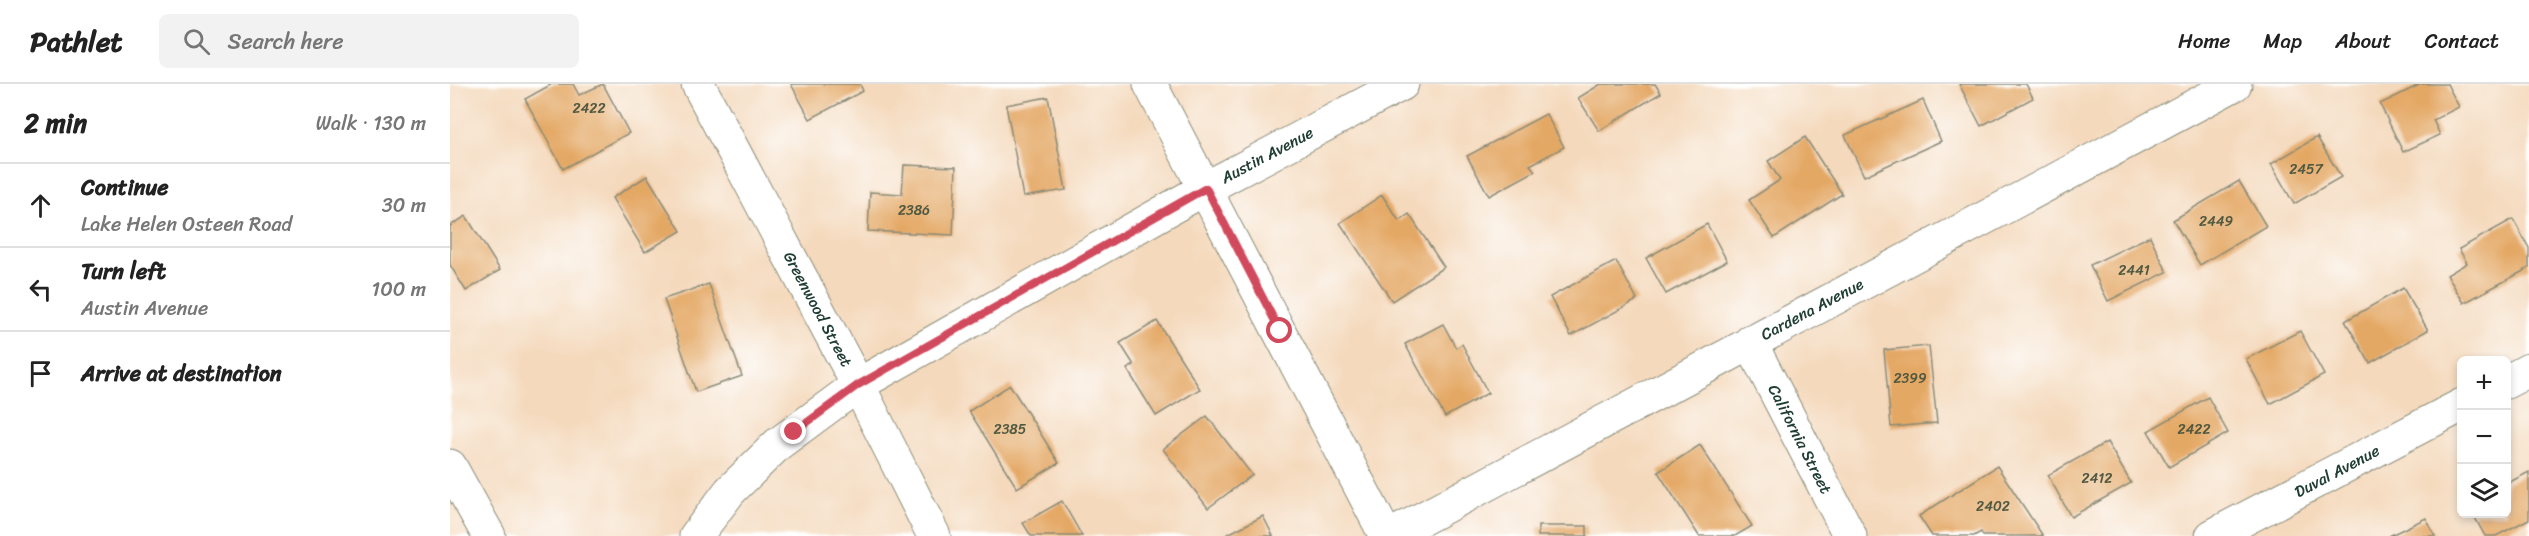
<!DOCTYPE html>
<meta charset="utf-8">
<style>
:root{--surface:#fff;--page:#f2f2f2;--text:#222;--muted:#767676;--line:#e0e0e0}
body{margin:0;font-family:Sriracha,sans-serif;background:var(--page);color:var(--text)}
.controls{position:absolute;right:18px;bottom:18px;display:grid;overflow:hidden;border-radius:9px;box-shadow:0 3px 9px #0003}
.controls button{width:54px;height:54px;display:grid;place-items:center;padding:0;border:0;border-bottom:2px solid var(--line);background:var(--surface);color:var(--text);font:30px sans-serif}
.stop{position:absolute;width:18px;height:18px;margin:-14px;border:4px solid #d1495b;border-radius:50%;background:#fff}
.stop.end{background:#d1495b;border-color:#fff;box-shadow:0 2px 6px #0008}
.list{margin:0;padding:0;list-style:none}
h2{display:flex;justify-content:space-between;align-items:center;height:78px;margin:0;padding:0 24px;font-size:26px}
h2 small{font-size:20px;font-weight:400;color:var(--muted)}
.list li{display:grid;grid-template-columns:39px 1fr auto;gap:18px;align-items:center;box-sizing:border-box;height:84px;padding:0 24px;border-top:2px solid var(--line)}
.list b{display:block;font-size:22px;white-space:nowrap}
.list p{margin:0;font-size:20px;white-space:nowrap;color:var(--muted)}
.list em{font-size:20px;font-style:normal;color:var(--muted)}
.icon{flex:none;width:33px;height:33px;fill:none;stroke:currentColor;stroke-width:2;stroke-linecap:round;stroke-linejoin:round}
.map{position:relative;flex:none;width:2079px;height:452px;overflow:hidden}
header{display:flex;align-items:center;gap:36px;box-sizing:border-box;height:84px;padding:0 30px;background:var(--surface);border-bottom:2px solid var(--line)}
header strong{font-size:28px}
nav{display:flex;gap:33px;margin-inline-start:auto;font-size:21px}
.search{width:420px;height:54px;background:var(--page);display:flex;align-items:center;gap:15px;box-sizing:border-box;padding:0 21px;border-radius:9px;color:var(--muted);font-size:22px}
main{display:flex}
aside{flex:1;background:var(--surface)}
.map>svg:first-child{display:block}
</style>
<header>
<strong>Pathlet</strong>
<div class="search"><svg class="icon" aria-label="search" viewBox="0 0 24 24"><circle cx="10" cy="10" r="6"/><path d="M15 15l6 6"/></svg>Search here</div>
<nav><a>Home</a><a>Map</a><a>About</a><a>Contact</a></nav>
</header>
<main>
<aside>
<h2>2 min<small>Walk · 130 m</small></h2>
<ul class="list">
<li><svg class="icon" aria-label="ahead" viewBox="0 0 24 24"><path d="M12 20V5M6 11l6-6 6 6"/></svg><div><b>Continue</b><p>Lake Helen Osteen Road</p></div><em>30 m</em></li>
<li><svg class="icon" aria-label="left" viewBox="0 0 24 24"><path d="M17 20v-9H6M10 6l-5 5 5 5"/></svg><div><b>Turn left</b><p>Austin Avenue</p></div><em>100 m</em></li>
<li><svg class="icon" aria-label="arrive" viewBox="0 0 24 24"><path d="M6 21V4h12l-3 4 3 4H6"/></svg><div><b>Arrive at destination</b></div></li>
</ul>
</aside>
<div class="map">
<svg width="2079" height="452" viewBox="0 0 2079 452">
<rect width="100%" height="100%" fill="#fff"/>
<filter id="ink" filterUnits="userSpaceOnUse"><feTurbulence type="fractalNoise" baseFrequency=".0167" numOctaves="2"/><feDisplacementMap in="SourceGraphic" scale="12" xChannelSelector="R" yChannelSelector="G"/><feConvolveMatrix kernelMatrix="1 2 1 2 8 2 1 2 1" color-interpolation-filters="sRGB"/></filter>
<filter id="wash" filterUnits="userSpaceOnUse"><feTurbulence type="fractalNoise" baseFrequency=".008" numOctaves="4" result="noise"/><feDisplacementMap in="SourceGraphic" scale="24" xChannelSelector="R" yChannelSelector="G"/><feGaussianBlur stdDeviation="1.35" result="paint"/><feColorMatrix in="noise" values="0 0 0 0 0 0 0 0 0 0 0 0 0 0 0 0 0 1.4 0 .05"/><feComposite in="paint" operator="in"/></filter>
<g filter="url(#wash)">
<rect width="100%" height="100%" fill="#f4d9bc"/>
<g id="blocks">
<!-- building -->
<g fill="#e4a865">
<path d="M102 0H123L129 11 153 0 179 49 113 85 75 15Z"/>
<path d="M341 0H410L413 7 360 35Z"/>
<path d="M1151 0H1205L1211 9 1149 47 1128 14Z"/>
<path d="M1509 0H1576L1583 14 1531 42Z"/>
<path d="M1971 0H1997L2009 23 1983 36 1990 51 1953 68 1930 20Z"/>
<path d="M598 13 616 106 573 113 556 21Z"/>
<path d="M1473 16 1491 57 1414 92 1395 51Z"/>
<path d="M1096 30 1114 63 1080 81 1085 87 1039 112 1017 72Z"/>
<path d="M1355 53 1392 110 1324 154 1299 116 1330 96 1318 77Z"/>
<path d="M1867 53 1891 93 1844 120 1821 80Z"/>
<path d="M454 81 506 83 503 151 418 147 420 108 452 110Z"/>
<path d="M197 92 231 147 195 168 162 114Z"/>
<path d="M1789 97 1816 142 1750 181 1723 136Z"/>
<path d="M932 111 949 137 959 130 994 183 942 217 890 139Z"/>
<path d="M16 132 50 186 16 207 0 181V142Z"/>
<path d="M2063 135 2079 164V184L2014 219 1997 191 2017 179 2009 165Z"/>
<path d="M1257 140 1277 177 1216 210 1196 174Z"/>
<path d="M1700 152 1717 188 1658 217 1640 181Z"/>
<path d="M1166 177 1187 216 1121 252 1100 213Z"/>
<path d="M259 200 292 292 246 308 214 215Z"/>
<path d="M1953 204 1978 246 1920 279 1895 237Z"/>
<path d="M707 237 750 305 706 332 677 285 684 281 670 259Z"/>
<path d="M993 240 1006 264 1012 260 1038 309 995 333 955 260Z"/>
<path d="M1850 247 1874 291 1820 320 1796 275Z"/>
<path d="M1479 262 1487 339 1441 343 1434 266Z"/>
<path d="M560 301 609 379 567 404 519 327Z"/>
<path d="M1758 313 1778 349 1719 383 1698 347Z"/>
<path d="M757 332 802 391 758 424 713 365Z"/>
<path d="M1657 358 1681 399 1621 433 1598 391Z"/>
<path d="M1250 361 1302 442 1285 452H1249L1208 388Z"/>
<path d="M1547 382 1593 452H1533L1531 448 1524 452H1482L1469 432Z"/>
<path d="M2079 388V435L2046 452H2035L2023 430H2056V400Z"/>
<path d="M612 417 632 452H581L573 439Z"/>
<path d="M813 432 823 452H774Z"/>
<path d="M1976 434 1985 452H1939Z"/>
<rect x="1088" y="442" width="49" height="10"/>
</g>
</g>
</g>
<g filter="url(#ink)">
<use href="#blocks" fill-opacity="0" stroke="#8a8b78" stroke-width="1.5"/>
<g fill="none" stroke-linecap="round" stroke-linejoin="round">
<!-- minor casing -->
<g stroke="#8a8b78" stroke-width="35">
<g id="minor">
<path d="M248 0 408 301 484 452"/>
<path d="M700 0 936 452"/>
<path d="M1300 258 1400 452"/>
<path d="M2056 298 2079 286"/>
<path d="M0 382 39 452"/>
<path d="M246 452 280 407 328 360 408 301 756 104 952 0"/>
<path d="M940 452 1785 0"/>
<path d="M1762 452 2012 321"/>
</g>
</g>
<!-- minor -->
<use href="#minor" stroke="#fff" stroke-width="33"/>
</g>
</g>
<g fill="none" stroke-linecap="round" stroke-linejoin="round" filter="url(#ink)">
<!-- route -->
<path stroke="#d1495b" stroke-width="8" d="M344 348 408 301 756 104 830 247"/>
</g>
<g text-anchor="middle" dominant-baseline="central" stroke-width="5" stroke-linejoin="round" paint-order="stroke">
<!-- number labels -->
<g font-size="14" fill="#505840">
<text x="139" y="24">2422</text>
<text x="1856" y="85">2457</text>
<text x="464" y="126">2386</text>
<text x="1766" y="137">2449</text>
<text x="1684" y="186">2441</text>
<text x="1460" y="294">2399</text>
<text x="560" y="345">2385</text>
<text x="1744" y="345">2422</text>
<text x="1647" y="394">2412</text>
<text x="1543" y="422">2402</text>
</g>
<!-- street labels -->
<g font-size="16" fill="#1f3d34" stroke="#fff">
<text transform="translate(817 71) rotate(-28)">Austin Avenue</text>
<text transform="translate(368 225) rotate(62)">Greenwood Street</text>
<text transform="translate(1362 225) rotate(-28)">Cardena Avenue</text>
<text transform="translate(1350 355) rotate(63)">California Street</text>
<text transform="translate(1887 387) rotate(-28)">Duval Avenue</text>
</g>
</g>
</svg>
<div class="controls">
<button>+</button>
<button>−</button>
<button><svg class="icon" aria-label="layers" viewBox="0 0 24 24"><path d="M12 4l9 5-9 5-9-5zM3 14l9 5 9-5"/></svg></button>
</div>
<div class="stop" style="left:830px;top:247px"></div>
<div class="stop end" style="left:344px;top:348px"></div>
</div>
</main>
